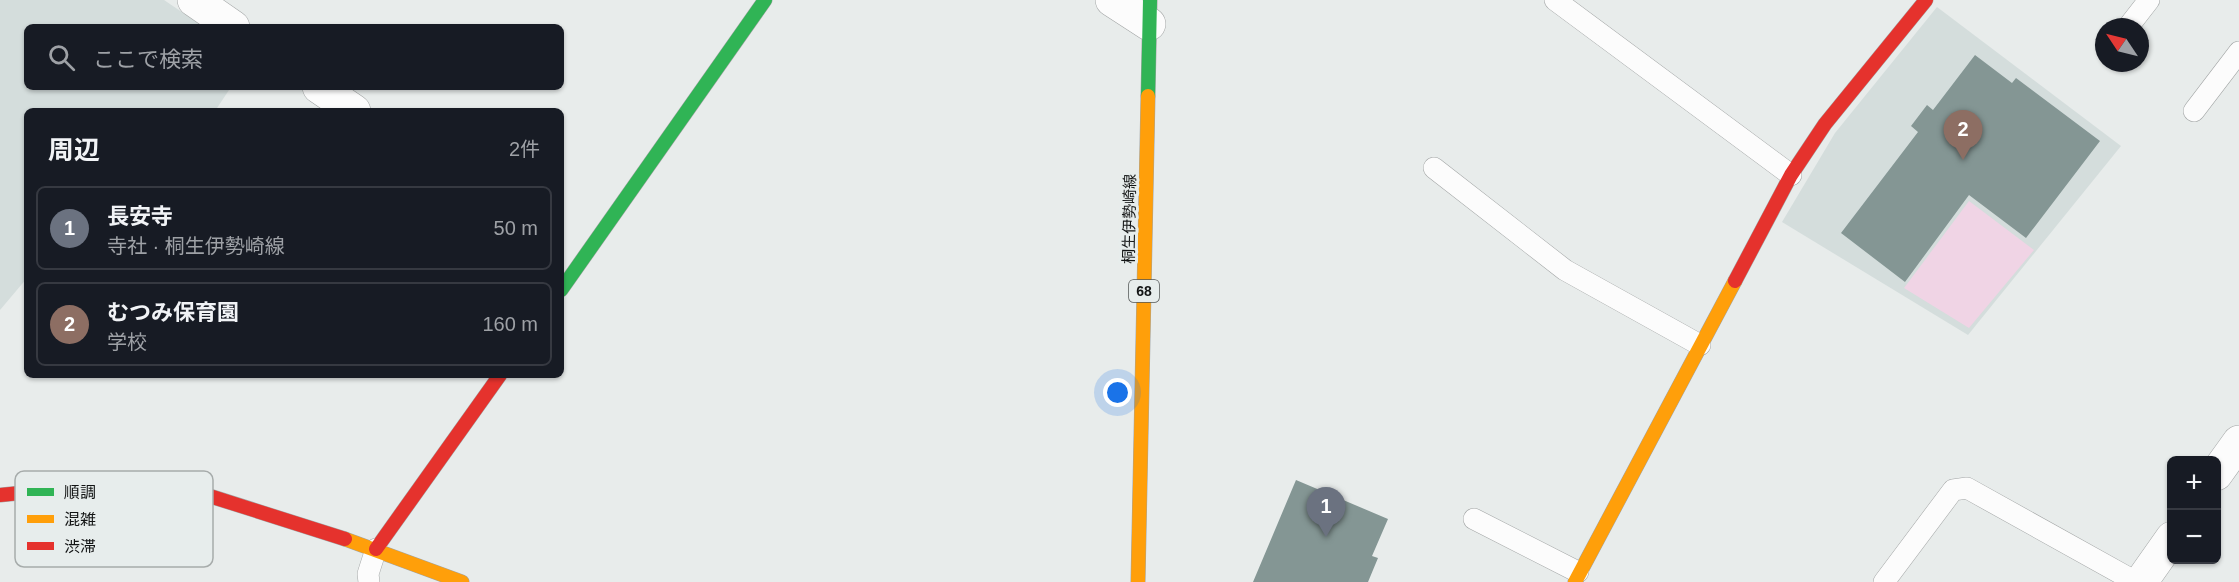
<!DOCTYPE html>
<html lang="ja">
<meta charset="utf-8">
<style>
:root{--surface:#171b24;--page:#20242c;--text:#f1f3f6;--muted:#9ea1a6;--line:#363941;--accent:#aeb1b2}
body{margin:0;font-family:Helvetica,"Noto Sans JP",sans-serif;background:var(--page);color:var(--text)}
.controls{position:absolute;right:18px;bottom:18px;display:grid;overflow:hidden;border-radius:9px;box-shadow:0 2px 4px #0004}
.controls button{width:54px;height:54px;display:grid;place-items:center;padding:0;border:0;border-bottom:2px solid var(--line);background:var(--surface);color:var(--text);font:30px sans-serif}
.compass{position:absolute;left:2095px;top:18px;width:54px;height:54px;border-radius:50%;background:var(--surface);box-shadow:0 2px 4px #0004;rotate:305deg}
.you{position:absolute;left:1118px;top:393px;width:21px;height:21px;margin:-15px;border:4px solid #fff;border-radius:50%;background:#1a73e8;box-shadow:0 0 0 9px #1a73e833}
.badge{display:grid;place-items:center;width:39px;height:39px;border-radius:50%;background:var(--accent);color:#fff;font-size:20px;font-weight:700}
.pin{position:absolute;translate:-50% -50px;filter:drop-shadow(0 2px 3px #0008)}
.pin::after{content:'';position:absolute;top:32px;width:21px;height:18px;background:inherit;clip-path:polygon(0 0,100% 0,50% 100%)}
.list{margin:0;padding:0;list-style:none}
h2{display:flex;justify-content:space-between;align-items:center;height:78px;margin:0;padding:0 24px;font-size:26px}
h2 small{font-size:20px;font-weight:400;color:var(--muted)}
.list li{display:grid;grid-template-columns:39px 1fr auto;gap:18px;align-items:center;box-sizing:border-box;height:84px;margin:0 12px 12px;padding:0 12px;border:2px solid var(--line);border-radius:9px}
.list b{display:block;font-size:22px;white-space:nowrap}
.list p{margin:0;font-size:20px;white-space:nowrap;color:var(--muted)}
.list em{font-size:20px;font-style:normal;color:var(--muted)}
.icon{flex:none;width:33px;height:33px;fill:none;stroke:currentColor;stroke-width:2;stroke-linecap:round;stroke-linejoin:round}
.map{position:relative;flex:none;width:2239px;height:582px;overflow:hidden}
.search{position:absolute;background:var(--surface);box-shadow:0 2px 4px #0004;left:24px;top:24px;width:540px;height:66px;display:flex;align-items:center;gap:15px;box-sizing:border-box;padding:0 21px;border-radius:9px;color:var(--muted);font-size:22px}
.panel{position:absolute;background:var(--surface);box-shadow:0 2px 4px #0004;left:24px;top:108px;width:540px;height:270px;border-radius:9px}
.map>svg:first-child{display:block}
</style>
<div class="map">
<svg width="2239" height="582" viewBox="0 0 2239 582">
<rect width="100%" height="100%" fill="#e8eceb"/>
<!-- built -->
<g fill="#d4dddc">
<path d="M0 0H164L204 27H27V87H231L215 111H27V278L0 310Z"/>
<path d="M1937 7 2121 146 1968 335 1782 222 1835 133Z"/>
</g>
<!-- green -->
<path fill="#f0d4e5" d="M1969 201 2034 250 1969 328 1904 288Z"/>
<!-- building -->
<g fill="#849694">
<path d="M1975 55 2012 83 2016 78 2100 141 2026 238 1969 195 1905 282 1841 233 1918 132 1911 126 1927 105 1933 110Z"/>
<path d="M1296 480 1388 519 1372 556 1378 558 1368 582H1253Z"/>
</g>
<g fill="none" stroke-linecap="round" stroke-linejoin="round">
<!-- lane casing -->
<g stroke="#a2a5a5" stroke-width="22">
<g id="lane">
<path d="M1555 0 1791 175"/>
<path d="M2128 27 2149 0"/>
<path d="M2194 111 2239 52"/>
<path d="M1434 168 1565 270 1700 345"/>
<path d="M1474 519 1578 572"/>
<path d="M369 582 368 574 376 549"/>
<path d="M1884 582 1953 490 1967 488 2136 582"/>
</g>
</g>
<!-- street casing -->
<g stroke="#a2a5a5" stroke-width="34">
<g id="street">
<path d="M194 0 233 27"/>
<path d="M1112 0 1149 24"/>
<path d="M319 87 354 111"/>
<path d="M2216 474 2239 442"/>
<path d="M2141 582 2172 538"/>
</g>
</g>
<!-- fast casing -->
<g stroke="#a2a5a5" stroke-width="15">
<g id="fast">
<path d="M1148 96 1150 0"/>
<path d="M561 290 765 0"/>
</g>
</g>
<!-- slow casing -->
<g stroke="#a2a5a5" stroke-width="15">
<g id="slow">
<path d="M345 539 462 582"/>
<path d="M1138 582 1148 96"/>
<path d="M1575 582 1735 281"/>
</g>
</g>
<!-- jam casing -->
<g stroke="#a2a5a5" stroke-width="15">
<g id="jam">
<path d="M1735 281 1791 175 1825 124 1926 0"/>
<path d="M0 495 110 484 197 492 345 539"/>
<path d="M376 549 500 375"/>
</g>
</g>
<!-- lane -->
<use href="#lane" stroke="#fcfcfc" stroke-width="21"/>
<!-- street -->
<use href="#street" stroke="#fcfcfc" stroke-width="33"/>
<!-- fast -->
<use href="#fast" stroke="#30b455" stroke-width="14"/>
<!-- slow -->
<use href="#slow" stroke="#ff9f0a" stroke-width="14"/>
<!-- jam -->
<use href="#jam" stroke="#e5322d" stroke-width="14"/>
</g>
<g text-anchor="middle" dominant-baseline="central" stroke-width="6" stroke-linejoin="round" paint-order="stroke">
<!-- shield labels -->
<rect fill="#e7edec" stroke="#525555" stroke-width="1.5" x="1129" y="280" width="30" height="22" rx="4.5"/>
<g font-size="14" font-weight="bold" fill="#121414">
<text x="1144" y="291">68</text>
</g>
<!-- street labels -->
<g font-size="15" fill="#121414" stroke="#e7edec">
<text transform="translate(1129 219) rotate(-89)">桐生伊勢崎線</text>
</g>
</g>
<!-- legend -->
<rect x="15" y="471" width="198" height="96" rx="9" fill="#e7edec" stroke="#a7acab" stroke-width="1.5"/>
<rect x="27" y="488" width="27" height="8" fill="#30b455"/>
<rect x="27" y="515" width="27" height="8" fill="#ff9f0a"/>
<rect x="27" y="542" width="27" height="8" fill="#e5322d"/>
<g font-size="16" fill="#121414">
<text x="64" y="498">順調</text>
<text x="64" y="525">混雑</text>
<text x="64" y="552">渋滞</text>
</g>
</svg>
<div class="controls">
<button>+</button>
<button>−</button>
</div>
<svg class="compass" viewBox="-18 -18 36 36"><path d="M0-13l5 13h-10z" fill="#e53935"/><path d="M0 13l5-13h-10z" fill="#9ea1a6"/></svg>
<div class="you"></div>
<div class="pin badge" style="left:1326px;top:537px;background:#6b7280">1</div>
<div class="pin badge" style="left:1963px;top:160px;background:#8d6e63">2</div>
<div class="search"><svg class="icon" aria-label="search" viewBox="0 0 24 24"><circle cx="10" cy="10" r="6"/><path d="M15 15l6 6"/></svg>ここで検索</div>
<section class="panel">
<h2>周辺<small>2件</small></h2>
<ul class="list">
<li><span class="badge" style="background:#6b7280">1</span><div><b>長安寺</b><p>寺社 · 桐生伊勢崎線</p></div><em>50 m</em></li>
<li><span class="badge" style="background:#8d6e63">2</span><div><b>むつみ保育園</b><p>学校</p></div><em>160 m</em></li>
</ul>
</section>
</div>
